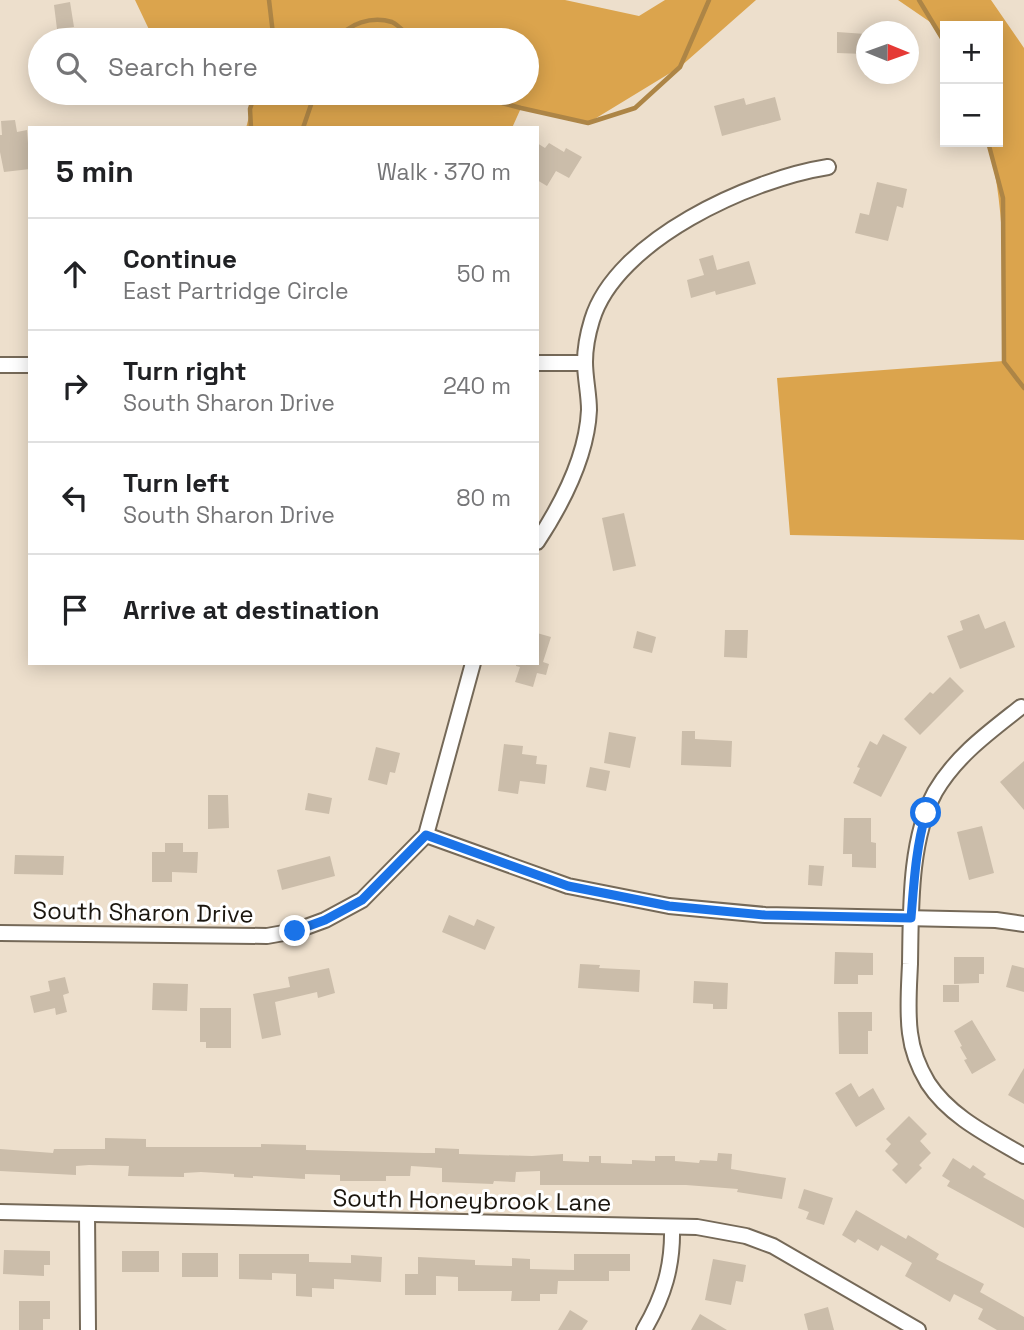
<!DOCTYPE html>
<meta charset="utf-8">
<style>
:root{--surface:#fff;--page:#f6f6f6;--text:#202124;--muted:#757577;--line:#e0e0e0}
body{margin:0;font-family:"Space Grotesk",sans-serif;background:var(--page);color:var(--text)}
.controls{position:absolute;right:21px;top:21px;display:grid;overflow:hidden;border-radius:0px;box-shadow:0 4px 18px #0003}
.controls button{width:63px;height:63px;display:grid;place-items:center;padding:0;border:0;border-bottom:2px solid var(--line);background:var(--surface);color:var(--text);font:35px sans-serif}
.compass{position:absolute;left:856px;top:21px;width:63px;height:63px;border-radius:50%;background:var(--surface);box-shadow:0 4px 18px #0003;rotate:91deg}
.stop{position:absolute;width:21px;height:21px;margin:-16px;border:5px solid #1a73e8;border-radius:50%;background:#fff}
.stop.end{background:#1a73e8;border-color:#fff;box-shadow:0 2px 7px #0008}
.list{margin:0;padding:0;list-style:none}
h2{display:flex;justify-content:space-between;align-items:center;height:91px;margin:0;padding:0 28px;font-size:30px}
h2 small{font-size:23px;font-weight:400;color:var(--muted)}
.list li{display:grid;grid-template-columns:46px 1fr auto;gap:21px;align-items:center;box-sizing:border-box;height:112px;padding:0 28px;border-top:2px solid var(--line)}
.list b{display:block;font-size:26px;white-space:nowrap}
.list p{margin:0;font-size:23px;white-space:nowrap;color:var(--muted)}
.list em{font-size:23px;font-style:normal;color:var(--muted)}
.icon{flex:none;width:38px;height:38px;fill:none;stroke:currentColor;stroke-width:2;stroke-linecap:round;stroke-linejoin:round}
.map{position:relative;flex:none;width:1024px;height:1330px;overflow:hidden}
.search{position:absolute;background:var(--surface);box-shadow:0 4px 18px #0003;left:28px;top:28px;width:511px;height:77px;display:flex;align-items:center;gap:18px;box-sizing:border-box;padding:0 24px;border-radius:38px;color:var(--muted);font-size:26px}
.panel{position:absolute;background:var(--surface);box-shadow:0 4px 18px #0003;left:28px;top:126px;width:511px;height:539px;border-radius:0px}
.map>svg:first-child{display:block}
</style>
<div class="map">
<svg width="1024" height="1330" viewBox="0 0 1024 1330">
<rect width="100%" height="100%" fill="#eddfcc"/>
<!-- forest -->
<g fill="#dba44d">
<path d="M135 0H565L639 16 665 0H756L680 67 588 123 521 108 512 128H246L254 98 235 93H527V40H154Z"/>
<path d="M898 0H991L1024 48V540L790 535 777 378 1004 361C1003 288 1007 213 988 142H998V26H945V45L933 24Z"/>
</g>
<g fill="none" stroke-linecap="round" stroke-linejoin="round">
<!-- stream -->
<g stroke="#ad8546" stroke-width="4.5">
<path d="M269 0 273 34 271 40"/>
<path d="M919 0 945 43"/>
<path d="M338 40C348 23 372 16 392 22 399 25 407 35 413 40"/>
<path d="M481 93 494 101 521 108 588 123 635 108 680 67 709 0"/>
<path d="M251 128 250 109 255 93"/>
<path d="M303 128 315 93"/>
<path d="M988 142 1003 198 1004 362 1024 388"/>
</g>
</g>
<!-- building -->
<g fill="#cbbdaa">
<path d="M70 2 74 27 57 29 54 5Z"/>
<path d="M837 32 866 34 865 54 837 53Z"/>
<path d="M775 97 781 120 722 136 714 106 744 98 746 105Z"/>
<path d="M15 120 17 132 27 130 30 169 4 172 0 152V135H2L1 121Z"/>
<path d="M537 143 545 148 549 143 564 152 566 148 582 157 569 178 556 171 547 186 537 180Z"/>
<path d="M877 182 907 189 903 208 897 206 888 241 855 233 860 213 869 215Z"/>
<path d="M713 255 717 270 749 261 756 284 716 295 715 291 691 298 687 280 704 275 699 259Z"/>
<path d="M624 513 636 566 613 571 602 518Z"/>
<path d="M979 614 985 629 1005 621 1015 647 960 669 947 636 963 630 960 621Z"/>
<path d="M725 630H748L747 658 724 657Z"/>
<path d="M637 631 656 637 652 653 633 648Z"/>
<path d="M537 633 551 637 543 662 549 664 546 675 537 673 533 687 515 682 520 667 516 666V663H537Z"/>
<path d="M950 677 964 691 920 735 904 719 930 692 933 694Z"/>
<path d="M682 731H695V739L732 741 731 767 681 765Z"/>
<path d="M609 732 636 737 630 768 604 763Z"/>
<path d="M883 734 907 747 881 797 853 783 860 768 857 767 870 741 877 745Z"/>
<path d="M504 744 523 746 522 754 537 756 536 764 547 765 545 784 520 781 518 794 498 791Z"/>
<path d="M376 747 400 753 395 773 390 772 387 785 368 780Z"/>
<path d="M1024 761V810L1000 782Z"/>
<path d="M590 767 610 771 606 791 586 787Z"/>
<path d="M308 793 332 798 329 814 305 810Z"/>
<path d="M208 795H228L229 828 208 829Z"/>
<path d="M844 818H871V842L876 843V868L852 867V854H843Z"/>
<path d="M982 826 994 873 969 880 957 832Z"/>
<path d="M165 843H183V852H198L197 873 172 872V882H152V852H165Z"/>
<path d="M15 855 64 856 63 875 14 874Z"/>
<path d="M330 856 335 876 282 890 277 870Z"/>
<path d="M809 865 824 866 822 886 808 885Z"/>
<path d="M449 915 474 926 477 919 495 927 485 950 442 932Z"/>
<path d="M835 952 873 953V975H858V984H834Z"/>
<path d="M954 957H984V974H979V983L954 984Z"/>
<path d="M580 964 600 965 599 968 640 970 639 992 578 988Z"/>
<path d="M1012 965 1024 968V992L1006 987Z"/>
<path d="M329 968 335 993 318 998 317 992 275 1002 281 1035 262 1039 253 994 290 987 288 977Z"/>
<path d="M65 977 69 993 63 995 67 1012 56 1015 55 1008 34 1013 30 996 50 991 48 981Z"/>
<path d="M694 981 728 983 727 1009H713V1004L693 1003Z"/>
<path d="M153 983 188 984 187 1011 152 1010Z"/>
<rect x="943" y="985" width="16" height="17"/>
<path d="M200 1008H231V1048H206V1042H200Z"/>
<path d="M838 1012H872V1031H868V1054H839Z"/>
<path d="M972 1020 996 1060 972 1074 964 1060 967 1059 960 1047 962 1046 954 1031Z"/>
<path d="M1024 1068V1104L1008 1095Z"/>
<path d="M851 1083 859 1097 873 1088 885 1109 856 1127 835 1093Z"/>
<path d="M909 1116 927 1134 920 1141 931 1153 919 1165 922 1168 906 1184 892 1170 898 1164 885 1151 891 1144 886 1139Z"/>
<path d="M105 1138 146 1139V1147H261V1144L306 1145V1150L424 1153H435V1148L459 1149V1154L532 1156 563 1154V1161L589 1162V1156H601V1163L632 1164V1160L655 1161V1156H675V1161L699 1163 700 1160 717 1161 718 1153 732 1154 731 1169 786 1178 782 1199 737 1192 738 1189 686 1185H540V1171L516 1172 515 1182 494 1181 493 1184 442 1182V1168L411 1166 410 1176H386V1181H340V1175L305 1174V1179L253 1176V1178L234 1177V1174L201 1172 184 1173V1177L128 1176 129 1166 89 1165 76 1166V1175L0 1171V1149L53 1153 54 1149H105Z"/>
<path d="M953 1158 970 1169 973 1165 986 1174 983 1177 1024 1200V1228L947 1186 950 1181 942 1176Z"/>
<path d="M804 1189 833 1198 824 1225 806 1219 809 1212 798 1208Z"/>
<path d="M856 1210 906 1239 908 1235 939 1254 936 1259 984 1284 980 1292 1024 1317V1330H997L978 1319 983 1309 954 1294 950 1302 905 1276 912 1263 881 1245 878 1251 858 1239 855 1243 842 1235Z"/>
<path d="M4 1250 50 1251V1265H44V1276L3 1274Z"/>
<rect x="122" y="1251" width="37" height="21"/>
<rect x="182" y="1253" width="36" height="24"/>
<path d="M239 1254H309V1262L351 1263V1255L382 1257 381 1282 334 1279V1289L312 1288V1297L296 1296V1274L272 1273V1280L239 1279Z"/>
<path d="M574 1254H630V1271H609V1281H558L557 1294H540V1301H511L512 1291H458V1277L436 1276V1295H405V1274H418V1257L475 1260V1265L512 1266V1258L530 1259V1269L574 1270Z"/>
<path d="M713 1259 746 1265 743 1282 736 1281 731 1305 705 1300Z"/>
<path d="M19 1301H50V1319H43V1330H19Z"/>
<path d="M828 1307 834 1330H808L804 1314Z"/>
<path d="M570 1310 588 1321 582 1330H558Z"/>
<path d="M700 1314 727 1330H691Z"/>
</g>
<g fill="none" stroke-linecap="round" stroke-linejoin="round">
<!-- street casing -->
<g stroke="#756958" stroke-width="18">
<g id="street">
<path d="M537 363H585"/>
<path d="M0 365H30"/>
<path d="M537 542C562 504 587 456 589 410 589 394 585 378 585 362 585 349 588 333 592 320 616 240 751 179 828 167"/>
<path d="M1021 707C988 733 956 756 935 792 909 841 911 910 910 964 909 987 907 1011 910 1033 912 1050 919 1068 928 1083 950 1117 990 1136 1024 1156"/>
<path d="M426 835 568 886 669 906 765 915 996 920 1024 924"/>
<path d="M0 933 267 936 295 931 325 920 362 900 426 835 473 663"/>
<path d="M0 1212 697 1227 746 1236 773 1246 918 1330"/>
<path d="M87 1214 88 1330"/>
<path d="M644 1330C664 1296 673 1266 672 1227"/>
</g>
</g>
<!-- street -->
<use href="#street" stroke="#fff" stroke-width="14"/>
</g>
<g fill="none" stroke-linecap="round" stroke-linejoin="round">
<!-- route -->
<path stroke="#1a73e8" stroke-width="9" d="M295 931 325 920 362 900 426 835 568 886 669 906 765 915 911 918C914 882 916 847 926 813"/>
</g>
<g text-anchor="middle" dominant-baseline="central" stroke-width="6" stroke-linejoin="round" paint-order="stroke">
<!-- street labels -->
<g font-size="24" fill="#1b160f" stroke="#fff">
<text transform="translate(143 912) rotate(1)">South Sharon Drive</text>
<text transform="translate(472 1200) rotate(1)">South Honeybrook Lane</text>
</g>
</g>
</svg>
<div class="controls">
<button>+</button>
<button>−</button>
</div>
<svg class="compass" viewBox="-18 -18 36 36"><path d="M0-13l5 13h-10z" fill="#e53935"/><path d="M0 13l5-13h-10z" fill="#757577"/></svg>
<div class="stop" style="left:926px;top:813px"></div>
<div class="stop end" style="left:295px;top:931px"></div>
<div class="search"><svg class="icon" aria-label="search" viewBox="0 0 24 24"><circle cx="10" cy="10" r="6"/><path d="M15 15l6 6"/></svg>Search here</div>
<section class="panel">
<h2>5 min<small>Walk · 370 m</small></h2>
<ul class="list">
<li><svg class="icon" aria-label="ahead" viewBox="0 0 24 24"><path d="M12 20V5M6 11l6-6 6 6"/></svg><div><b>Continue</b><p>East Partridge Circle</p></div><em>50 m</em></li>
<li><svg class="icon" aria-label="right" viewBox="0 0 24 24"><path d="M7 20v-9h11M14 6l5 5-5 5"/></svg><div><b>Turn right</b><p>South Sharon Drive</p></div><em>240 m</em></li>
<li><svg class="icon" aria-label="left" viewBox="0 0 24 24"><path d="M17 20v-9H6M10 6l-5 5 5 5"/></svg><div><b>Turn left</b><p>South Sharon Drive</p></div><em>80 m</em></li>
<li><svg class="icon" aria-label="arrive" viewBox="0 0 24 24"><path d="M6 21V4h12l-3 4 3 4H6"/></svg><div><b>Arrive at destination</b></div></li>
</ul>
</section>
</div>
